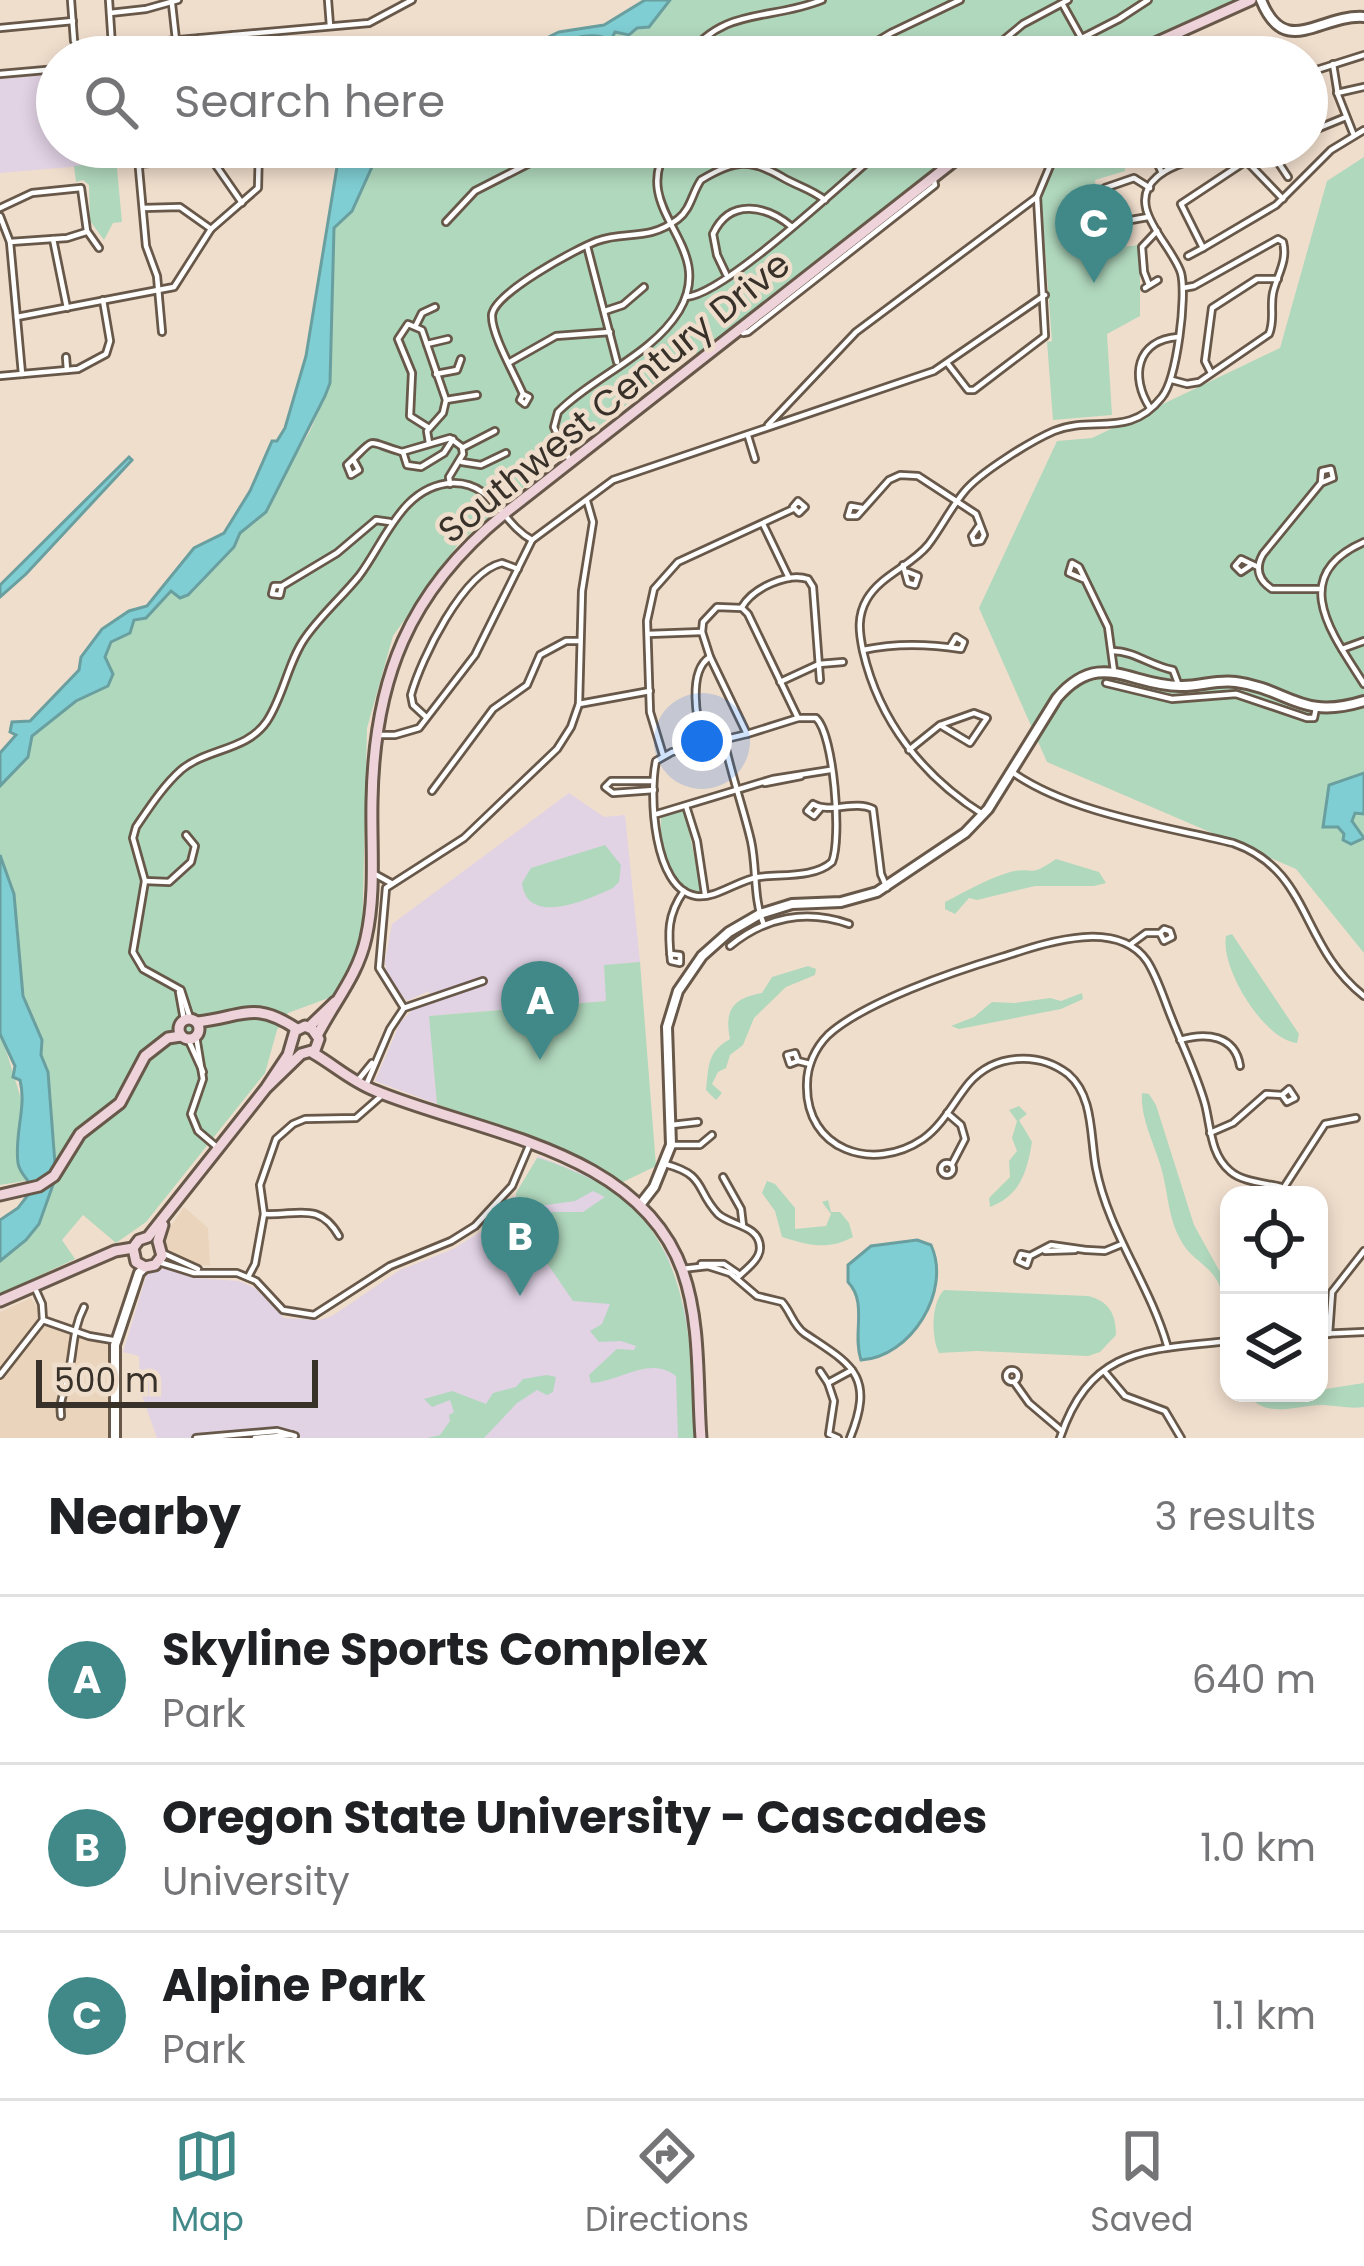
<!DOCTYPE html>
<style>
:root{--surface:#fff;--page:#f2f2f2;--text:#202124;--muted:#757577;--line:#e0e0e0;--accent:#418988}
body{margin:0;font-family:Poppins,sans-serif;background:var(--page);color:var(--text)}
.controls{position:absolute;right:36px;bottom:36px;display:grid;overflow:hidden;border-radius:24px;box-shadow:0 6px 18px #0003}
.controls button{width:108px;height:108px;display:grid;place-items:center;padding:0;border:0;border-bottom:3px solid var(--line);background:var(--surface);color:var(--text);font:60px sans-serif}
.scale{position:absolute;left:36px;bottom:30px;width:282px;box-sizing:border-box;padding-left:12px;border:6px solid #38312a;border-top:0;font-size:33px;line-height:42px;white-space:nowrap;color:#38312a;-webkit-text-stroke:9px #f0decd;paint-order:stroke}
.you{position:absolute;left:702px;top:741px;width:42px;height:42px;margin:-30px;border:9px solid #fff;border-radius:50%;background:#1a73e8;box-shadow:0 0 0 18px #1a73e833}
.badge{display:grid;place-items:center;width:78px;height:78px;border-radius:50%;background:var(--accent);color:#fff;font-size:39px;font-weight:700}
.pin{position:absolute;translate:-50% -99px;filter:drop-shadow(0 3px 6px #0008)}
.pin::after{content:'';position:absolute;top:63px;width:42px;height:36px;background:inherit;clip-path:polygon(0 0,100% 0,50% 100%)}
.list{margin:0;padding:0;list-style:none}
h2{display:flex;justify-content:space-between;align-items:center;height:156px;margin:0;padding:0 48px;font-size:51px}
h2 small{font-size:39px;font-weight:400;color:var(--muted)}
.list li{display:grid;grid-template-columns:78px 1fr auto;gap:36px;align-items:center;box-sizing:border-box;height:168px;padding:0 48px;border-top:3px solid var(--line)}
.list b{display:block;font-size:45px;white-space:nowrap}
.list p{margin:0;font-size:39px;white-space:nowrap;color:var(--muted)}
.list em{font-size:39px;font-style:normal;color:var(--muted)}
.icon{flex:none;width:66px;height:66px;fill:none;stroke:currentColor;stroke-width:2;stroke-linecap:round;stroke-linejoin:round}
.map{position:relative;flex:none;width:1364px;height:1438px;overflow:hidden}
.search{position:absolute;background:var(--surface);box-shadow:0 6px 18px #0003;left:36px;right:36px;top:36px;height:132px;display:flex;align-items:center;gap:30px;box-sizing:border-box;padding:0 42px;border-radius:66px;color:var(--muted);font-size:45px}
.sheet{height:660px;background:var(--surface)}
nav{display:flex;justify-content:space-around;align-items:center;box-sizing:border-box;height:168px;border-top:3px solid var(--line);background:var(--surface);font-size:33px;color:var(--muted)}
nav a{display:grid;justify-items:center;gap:6px}
nav .on{color:var(--accent)}
.map>svg:first-child{display:block}
</style>
<div class="map">
<svg width="1364" height="1438" viewBox="0 0 1364 1438">
<rect width="100%" height="100%" fill="#f0decd"/>
<!-- built -->
<g fill="#ebd4bc">
<path d="M184 1207 208 1228 210 1266 195 1264 176 1255 167 1250 162 1239Z"/>
<path d="M31 1298 37 1307V1320L46 1327 110 1346 114 1438H0V1312Z"/>
</g>
<!-- education -->
<g fill="#e1d2e4">
<path d="M57 74V147H104L106 164 0 173V79Z"/>
<path d="M569 793 604 817 625 815 640 962 604 966 607 1001 430 1016 437 1104 375 1081 400 1023 413 1009 432 1001 429 991 407 1001 387 977 385 961 392 924Z"/>
<path d="M538 1156 591 1177 615 1193 634 1210 668 1256 686 1314 696 1438H157L140 1390 139 1356 123 1352 147 1273 164 1268 194 1278 239 1281 255 1288 284 1318 319 1320 332 1316 400 1270 453 1249 485 1229 516 1195Z"/>
</g>
<!-- green -->
<g fill="#b0d8bd">
<path d="M670 0H1237L1112 57H527L553 42 604 36 606 40 615 32 649 27Z"/>
<path d="M104 147H115L122 222 113 223 104 240 90 221 89 185 83 180 76 182 74 166 105 163Z"/>
<path d="M381 147H961L698 354 695 352 556 459 459 543 393 636 367 728 362 939 334 996 288 1013 277 1030 265 1073 146 1222 116 1243 83 1215 62 1240 75 1259 0 1294V1259L55 1148 48 1072 41 1055 42 1039 23 996 14 894 0 855V786L28 757 32 736 76 701 108 685 105 657 110 642 130 633 134 620 146 618 171 591 195 585 225 557 240 533 271 498 310 431 330 383 334 228 357 202Z"/>
<path d="M1063 147H1123L1125 171 1095 180 1102 249 1140 245V316L1107 334 1112 415 1053 420 1047 342 1052 341 1041 198Z"/>
<path d="M1364 157V953L1296 869 1047 762 979 608 1057 441 1092 438 1280 348 1327 181Z"/>
<path d="M681 810 685 811 701 890 698 894C661 884 660 849 661 817Z"/>
<path d="M605 845 621 865 619 882 613 888C587 900 527 927 522 883L531 868Z"/>
<path d="M1056 859 1099 872 1106 883 1094 886H1035L977 900 969 898 955 914 945 909V902C965 892 986 879 1010 872 1036 866 1027 879 1056 859Z"/>
<path d="M1232 934 1299 1034 1297 1043C1264 1040 1220 968 1226 936Z"/>
<path d="M640 962 656 1166 623 1182 581 1160 437 1104 429 1016 606 1001 604 965Z"/>
<path d="M808 966 816 969 815 975 786 987 754 1018 743 1045 730 1055 726 1068 718 1072 712 1084 722 1093 716 1100 706 1090C709 1065 707 1052 730 1039 724 1010 733 998 762 993L772 977Z"/>
<path d="M1082 993 1083 999 1061 1009 959 1029 951 1026 974 1017 992 1002 1015 1003 1050 998 1061 1001Z"/>
<path d="M0 1031 22 1102 30 1180 0 1185Z"/>
<path d="M1142 1093 1149 1094 1156 1105 1194 1225 1219 1270 1229 1276 1228 1287H1220C1213 1266 1190 1260 1180 1239 1169 1219 1168 1196 1163 1175 1157 1148 1140 1121 1142 1093Z"/>
<path d="M1019 1106 1027 1114 1019 1120 1032 1142C1027 1172 1020 1196 990 1207L989 1198 1010 1177 1009 1161 1017 1151 1012 1138 1017 1121 1009 1110Z"/>
<path d="M537 1158C551 1161 566 1168 580 1174 692 1222 689 1334 697 1438H678L676 1376C649 1355 620 1382 591 1383L589 1375 617 1349 634 1350 636 1346 621 1341 599 1342 590 1331 602 1324 610 1304 573 1301 538 1250 535 1229 552 1212H583L605 1197 593 1191 575 1201 517 1209 516 1193Z"/>
<path d="M767 1181 775 1184 795 1208V1229L826 1226 831 1214 822 1202 828 1200 831 1212H840L849 1223 853 1237C829 1250 810 1246 782 1237L775 1211 762 1193Z"/>
<path d="M944 1290 1088 1296C1109 1301 1116 1314 1116 1335L1100 1352 1088 1356 977 1351 939 1353C931 1337 931 1303 944 1290Z"/>
<path d="M547 1375 556 1377 553 1392 547 1395 537 1390 517 1403 484 1438H427L440 1435 450 1421 449 1415 454 1412 450 1400 432 1407 424 1399 452 1391 486 1404 493 1393 516 1387 523 1379Z"/>
<path d="M1364 1383V1407C1350 1409 1338 1406 1324 1405 1297 1404 1270 1420 1248 1396L1249 1393 1272 1398 1282 1393H1319V1390Z"/>
</g>
<!-- water -->
<g fill="#7fced3" stroke="#6a9fa0" stroke-width="3">
<path d="M645 0H670L649 27 637 28 629 35 615 32 611 40C581 24 539 57 508 57L559 32 604 25Z"/>
<path d="M355 147H381L352 211 334 228 330 383 325 396 266 512 240 533 234 547 188 595 180 598 171 591 146 618 134 620 130 633 111 642 105 657 113 674 108 686 76 701 32 736 28 757 0 786V753L16 735 10 732 12 722 30 721 79 670 81 657 102 629 129 611 147 606 194 548 224 533 250 491 272 441H277L285 428 306 356 337 167Z"/>
<path d="M129 457 132 460 26 574 0 597V585Z"/>
<path d="M1364 773V814L1355 813 1352 821 1364 838 1351 844 1343 840 1344 834 1338 827H1323L1329 785Z"/>
<path d="M0 855 14 894 23 996 42 1040 41 1055 48 1072 55 1164 54 1182 39 1224 26 1240 0 1261V1220L18 1208 32 1190C29 1178 20 1175 18 1163 14 1134 27 1107 20 1080L13 1077 15 1066 0 1034Z"/>
<path d="M917 1240 931 1245C952 1291 911 1357 861 1360 852 1333 868 1303 848 1282V1265L871 1246Z"/>
</g>
<g fill="none" stroke-linecap="round" stroke-linejoin="round">
<!-- minor casing -->
<g stroke="#675849" stroke-width="10">
<g id="minor">
<path d="M71 0 74 41 85 57 95 49 112 46 369 23 412 0"/>
<path d="M109 0 112 46"/>
<path d="M328 0 330 26"/>
<path d="M172 4 176 40"/>
<path d="M1063 5 1092 57"/>
<path d="M110 13 146 9 178 0"/>
<path d="M0 28 73 21"/>
<path d="M233 35 241 57"/>
<path d="M200 38 201 57"/>
<path d="M998 44 1005 57"/>
<path d="M687 57C724 6 771 21 822 0"/>
<path d="M851 57 891 33 960 0"/>
<path d="M983 57 1023 24 1068 0"/>
<path d="M1045 57 1119 19 1148 0"/>
<path d="M1333 64 1338 95 1353 133"/>
<path d="M1307 73 1364 55"/>
<path d="M0 74 57 69"/>
<path d="M1337 93 1364 87"/>
<path d="M1307 133 1346 117"/>
<path d="M137 147 146 246 157 276 162 332"/>
<path d="M210 147 215 164 242 203"/>
<path d="M1162 147 1153 154 1162 173"/>
<path d="M1233 147 1283 199"/>
<path d="M1268 147 1288 177"/>
<path d="M1246 161 1181 204 1203 248 1276 205 1331 150 1364 130"/>
<path d="M139 164 212 157"/>
<path d="M1105 188 1134 178 1150 188"/>
<path d="M0 208 32 193 81 188 87 231 99 248"/>
<path d="M143 208 180 207 211 229"/>
<path d="M0 216 10 242 22 374"/>
<path d="M446 222 475 191 561 147"/>
<path d="M1108 224 1148 217"/>
<path d="M53 239 67 308"/>
<path d="M10 242 67 238 86 232"/>
<path d="M587 246 617 362"/>
<path d="M1188 256 1203 248"/>
<path d="M726 274 717 255 713 234C730 197 767 206 792 227"/>
<path d="M1149 285 1144 272 1142 247 1157 231"/>
<path d="M1145 288 1158 280"/>
<path d="M686 297C725 295 848 177 885 147"/>
<path d="M605 311 623 305 644 287"/>
<path d="M17 317 174 287 211 229 258 188 259 147"/>
<path d="M416 325 422 313 435 307"/>
<path d="M739 329 743 333 748 332 935 185 933 177"/>
<path d="M427 344 448 339"/>
<path d="M66 357 67 370"/>
<path d="M510 362 556 336 610 332"/>
<path d="M948 364 968 390H974L1045 336 1037 197"/>
<path d="M1211 373 1205 361 1212 308 1257 279H1278"/>
<path d="M436 374 457 370 461 359"/>
<path d="M0 376 78 369 106 354 110 341 103 300"/>
<path d="M1172 380 1187 384 1199 382 1269 334C1275 320 1270 308 1273 293 1277 275 1288 261 1283 242L1278 239 1194 286 1183 288"/>
<path d="M523 394 529 397 525 404 520 400 523 394C515 375 491 334 492 315 494 293 576 249 597 241 626 230 647 242 678 219 691 209 692 193 701 180 734 160 750 158 782 177 797 186 811 189 825 200"/>
<path d="M446 400 477 395"/>
<path d="M1150 408C1130 377 1136 340 1178 337"/>
<path d="M768 425 856 332 1037 197 1058 147"/>
<path d="M748 436 755 459"/>
<path d="M429 443 427 431 443 413 446 400 422 330 408 324 398 339 412 373 410 416 429 428"/>
<path d="M462 448 495 431"/>
<path d="M403 452 407 465 421 467 444 453 453 439"/>
<path d="M353 459 359 470 351 475 347 465C379 435 363 441 402 452L450 438 462 447 463 454 449 477 450 484"/>
<path d="M570 461 554 427 558 412C594 376 652 355 679 311 719 244 627 212 668 147"/>
<path d="M462 462 481 465 506 453"/>
<path d="M1321 483 1322 471 1331 469 1333 478 1321 483 1263 554C1255 568 1258 580 1272 589H1321"/>
<path d="M798 501 805 507 799 513 793 507Z"/>
<path d="M862 508 851 506 848 516H857L889 480 900 475 918 476 976 514 984 535 981 541 974 542 972 536 979 526"/>
<path d="M763 524 789 578"/>
<path d="M1364 542C1286 576 1333 635 1364 684"/>
<path d="M903 565 908 583 915 585 918 576 908 572"/>
<path d="M1250 566 1241 572 1235 566 1241 559 1258 567"/>
<path d="M1083 579 1069 573 1072 563 1079 567 1108 627 1114 671"/>
<path d="M282 586 280 595 272 594 274 586H282L337 553 376 520 390 522"/>
<path d="M742 607C753 588 788 572 808 579L813 587 820 680"/>
<path d="M648 634 702 632"/>
<path d="M1342 649 1364 641"/>
<path d="M863 650C895 643 930 644 961 649L964 642 956 637 950 647"/>
<path d="M1113 651C1134 651 1151 666 1173 670L1179 686"/>
<path d="M780 682 819 664 843 662"/>
<path d="M1106 683 1172 699 1236 694 1307 718H1314L1316 708"/>
<path d="M579 704 650 691"/>
<path d="M426 717 413 705 411 695C421 659 463 572 502 563L518 569"/>
<path d="M798 718H816C834 734 842 839 832 862 814 878 782 874 759 877 738 880 716 899 696 896 653 889 649 794 656 761L672 752 747 734Z"/>
<path d="M747 734 710 657 702 632 703 622 717 607 742 608 748 614 798 718"/>
<path d="M376 735H395L419 728 475 655 532 540"/>
<path d="M724 740C731 774 743 807 751 841 757 868 753 899 764 925"/>
<path d="M703 744C697 721 687 671 710 657"/>
<path d="M909 750 940 725 974 713 987 718 970 743 940 725"/>
<path d="M663 755 650 712 647 621 654 589 678 562 793 509"/>
<path d="M1012 772C1070 813 1163 826 1233 843 1312 871 1299 945 1364 996"/>
<path d="M652 781H611L605 787 613 793 654 790"/>
<path d="M765 783 801 776"/>
<path d="M432 791 493 709 527 685 540 655 566 641H580"/>
<path d="M686 806 697 841 705 894"/>
<path d="M820 809 814 816 807 811 813 804C830 814 854 800 873 809L881 874 887 888"/>
<path d="M657 814 773 779 830 770"/>
<path d="M984 815C923 777 879 721 863 651 859 632 857 616 867 599 881 575 911 566 928 545 941 528 950 509 964 492 979 473 1031 441 1054 431 1093 415 1129 439 1162 397 1177 378 1187 296 1181 273 1172 244 1123 206 1157 177 1175 161 1204 160 1223 147"/>
<path d="M371 872 391 883"/>
<path d="M145 881 169 882 191 862 195 846 186 835"/>
<path d="M1131 944 1146 933H1160L1164 929 1170 931 1172 937 1164 941 1160 933"/>
<path d="M730 946C765 917 806 909 849 924"/>
<path d="M670 954 680 955V963L671 961C668 933 667 915 684 891"/>
<path d="M179 992 184 1020"/>
<path d="M404 1008 379 968 386 888 464 838 557 749 571 727 579 704 582 591 593 522 587 501"/>
<path d="M190 1018 181 990 143 969 133 952 145 881 133 838 136 827C149 808 163 786 181 770 207 748 247 751 267 721 284 695 288 662 305 638 321 615 342 597 359 576 385 542 402 485 453 483 493 482 502 524 532 540L613 480 934 371 1045 295"/>
<path d="M196 1036 203 1079 191 1114 198 1131 218 1148"/>
<path d="M188 1039 203 1072"/>
<path d="M1180 1040C1206 1032 1235 1035 1240 1066"/>
<path d="M798 1061 795 1053 787 1055 790 1064 798 1061 810 1064"/>
<path d="M359 1079 372 1063"/>
<path d="M367 1083 390 1029 404 1008 483 981"/>
<path d="M947 1113 961 1125 965 1139 952 1164"/>
<path d="M672 1125 698 1122"/>
<path d="M1210 1133 1233 1123 1266 1094 1282 1095 1289 1089 1295 1098 1287 1102 1282 1095"/>
<path d="M671 1145H700L712 1135"/>
<circle cx="947" cy="1169" r="6"/>
<path d="M665 1164C707 1175 695 1190 718 1214 731 1226 760 1225 760 1248 760 1260 745 1270 737 1278"/>
<path d="M723 1177 741 1209 743 1226"/>
<path d="M1279 1195 1325 1124 1356 1118"/>
<path d="M264 1214C297 1216 319 1201 339 1236"/>
<path d="M1087 1250 1105 1251 1122 1244"/>
<path d="M1045 1251 1075 1250"/>
<path d="M165 1254 198 1269"/>
<path d="M1030 1256 1021 1254 1018 1261 1027 1265 1030 1256 1051 1245 1086 1250"/>
<path d="M159 1262 194 1273H237L256 1281 283 1310 314 1315 390 1266 451 1241 475 1226 512 1186 529 1146"/>
<path d="M701 1264H724L740 1275"/>
<path d="M682 1269 708 1266 730 1273 757 1296 782 1302C791 1312 793 1325 804 1333 850 1364 876 1374 850 1438"/>
<path d="M248 1277 255 1264 264 1214 260 1185 276 1139 293 1124 305 1119 356 1118 380 1097"/>
<path d="M43 1320 89 1336 118 1341"/>
<path d="M1319 1334 1364 1332"/>
<path d="M1329 1334 1332 1292 1364 1251"/>
<path d="M1167 1345C1149 1283 1108 1231 1096 1168 1090 1137 1094 1096 1068 1074 1038 1051 994 1054 969 1083 954 1101 943 1125 923 1139 873 1173 805 1150 807 1084 807 1066 815 1048 828 1035 864 1002 955 971 1002 957 1043 944 1116 917 1147 961 1158 978 1164 1000 1172 1019 1183 1047 1197 1075 1205 1104 1211 1127 1210 1154 1230 1171 1242 1182 1266 1183 1281 1187"/>
<circle cx="1012" cy="1376" r="6"/>
<path d="M820 1371 828 1383 852 1370"/>
<path d="M1104 1371 1125 1396 1165 1411 1181 1438"/>
<path d="M0 1375 43 1320 42 1304 34 1286"/>
<path d="M1014 1382 1029 1403 1062 1431"/>
<path d="M828 1383 834 1401 829 1434 838 1438"/>
<path d="M61 1416C59 1400 65 1391 68 1376 74 1352 72 1330 84 1307"/>
<path d="M196 1438 277 1431 295 1436"/>
<path d="M255 1438 292 1435"/>
<path d="M1060 1438C1091 1345 1150 1350 1229 1341"/>
</g>
</g>
<!-- tertiary casing -->
<g stroke="#675849" stroke-width="14">
<g id="tertiary">
<path d="M1261 0C1285 60 1320 14 1364 17"/>
<path d="M640 1205 654 1187 671 1145 667 1027 678 991 702 956 729 932 760 914 792 904 841 902 877 892 965 833 988 809 1057 698C1100 648 1130 686 1180 686 1198 687 1217 679 1236 682 1289 689 1300 721 1364 701"/>
<path d="M115 1438V1345L139 1273 145 1267"/>
</g>
</g>
<!-- secondary casing -->
<g stroke="#675849" stroke-width="15">
<g id="secondary">
<path d="M1124 57 1251 0"/>
<circle cx="189" cy="1029" r="10"/>
<path d="M197 1022C243 1017 253 1000 297 1029"/>
<path d="M309 1027 335 1002"/>
<path d="M318 1034C335 1001 358 975 366 938 376 894 371 846 372 801 374 680 408 592 504 514L972 147"/>
<path d="M313 1053C334 1065 352 1082 376 1091 480 1134 640 1149 683 1272 701 1323 697 1385 701 1438"/>
<path d="M0 1195 39 1186 54 1176 80 1134 120 1103 145 1056 168 1038 181 1036"/>
<path d="M133 1248 136 1262 145 1267 155 1265 162 1256 158 1241 163 1225"/>
<path d="M0 1301 115 1251 133 1248 139 1240 148 1237 266 1088 288 1055 295 1031 305 1026 312 1029 319 1039 315 1050 301 1054 266 1088"/>
</g>
</g>
<!-- minor -->
<use href="#minor" stroke="#fff" stroke-width="4.5"/>
<!-- tertiary -->
<use href="#tertiary" stroke="#fff" stroke-width="8"/>
<!-- secondary -->
<use href="#secondary" stroke="#eed3da" stroke-width="9"/>
</g>
<g text-anchor="middle" dominant-baseline="central" stroke-width="9" stroke-linejoin="round" paint-order="stroke">
<!-- street labels -->
<g font-size="36" fill="#38312a" stroke="#f0decd">
<text transform="translate(614 397) rotate(-39)">Southwest Century Drive</text>
</g>
</g>
</svg>
<div class="controls">
<button><svg class="icon" aria-label="locate" viewBox="0 0 24 24"><circle cx="12" cy="12" r="6"/><path d="M12 2v4M12 18v4M2 12h4M18 12h4"/></svg></button>
<button><svg class="icon" aria-label="layers" viewBox="0 0 24 24"><path d="M12 4l9 5-9 5-9-5zM3 14l9 5 9-5"/></svg></button>
</div>
<div class="scale">500 m</div>
<div class="you"></div>
<div class="pin badge" style="left:540px;top:1060px">A</div>
<div class="pin badge" style="left:520px;top:1296px">B</div>
<div class="pin badge" style="left:1094px;top:283px">C</div>
<div class="search"><svg class="icon" aria-label="search" viewBox="0 0 24 24"><circle cx="10" cy="10" r="6"/><path d="M15 15l6 6"/></svg>Search here</div>
</div>
<section class="sheet">
<h2>Nearby<small>3 results</small></h2>
<ul class="list">
<li><span class="badge">A</span><div><b>Skyline Sports Complex</b><p>Park</p></div><em>640 m</em></li>
<li><span class="badge">B</span><div><b>Oregon State University - Cascades</b><p>University</p></div><em>1.0 km</em></li>
<li><span class="badge">C</span><div><b>Alpine Park</b><p>Park</p></div><em>1.1 km</em></li>
</ul>
</section>
<nav>
<a class="on"><svg class="icon" aria-label="map" viewBox="0 0 24 24"><path d="M3 6l6-2 6 2 6-2v14l-6 2-6-2-6 2zM9 4v14M15 6v14"/></svg>Map</a>
<a><svg class="icon" aria-label="directions" viewBox="0 0 24 24"><path d="M12 3l9 9-9 9-9-9zM9 14v-3h6M13 9l2 2-2 2"/></svg>Directions</a>
<a><svg class="icon" aria-label="saved" viewBox="0 0 24 24"><path d="M7 4h10v16l-5-4-5 4z"/></svg>Saved</a>
</nav>
